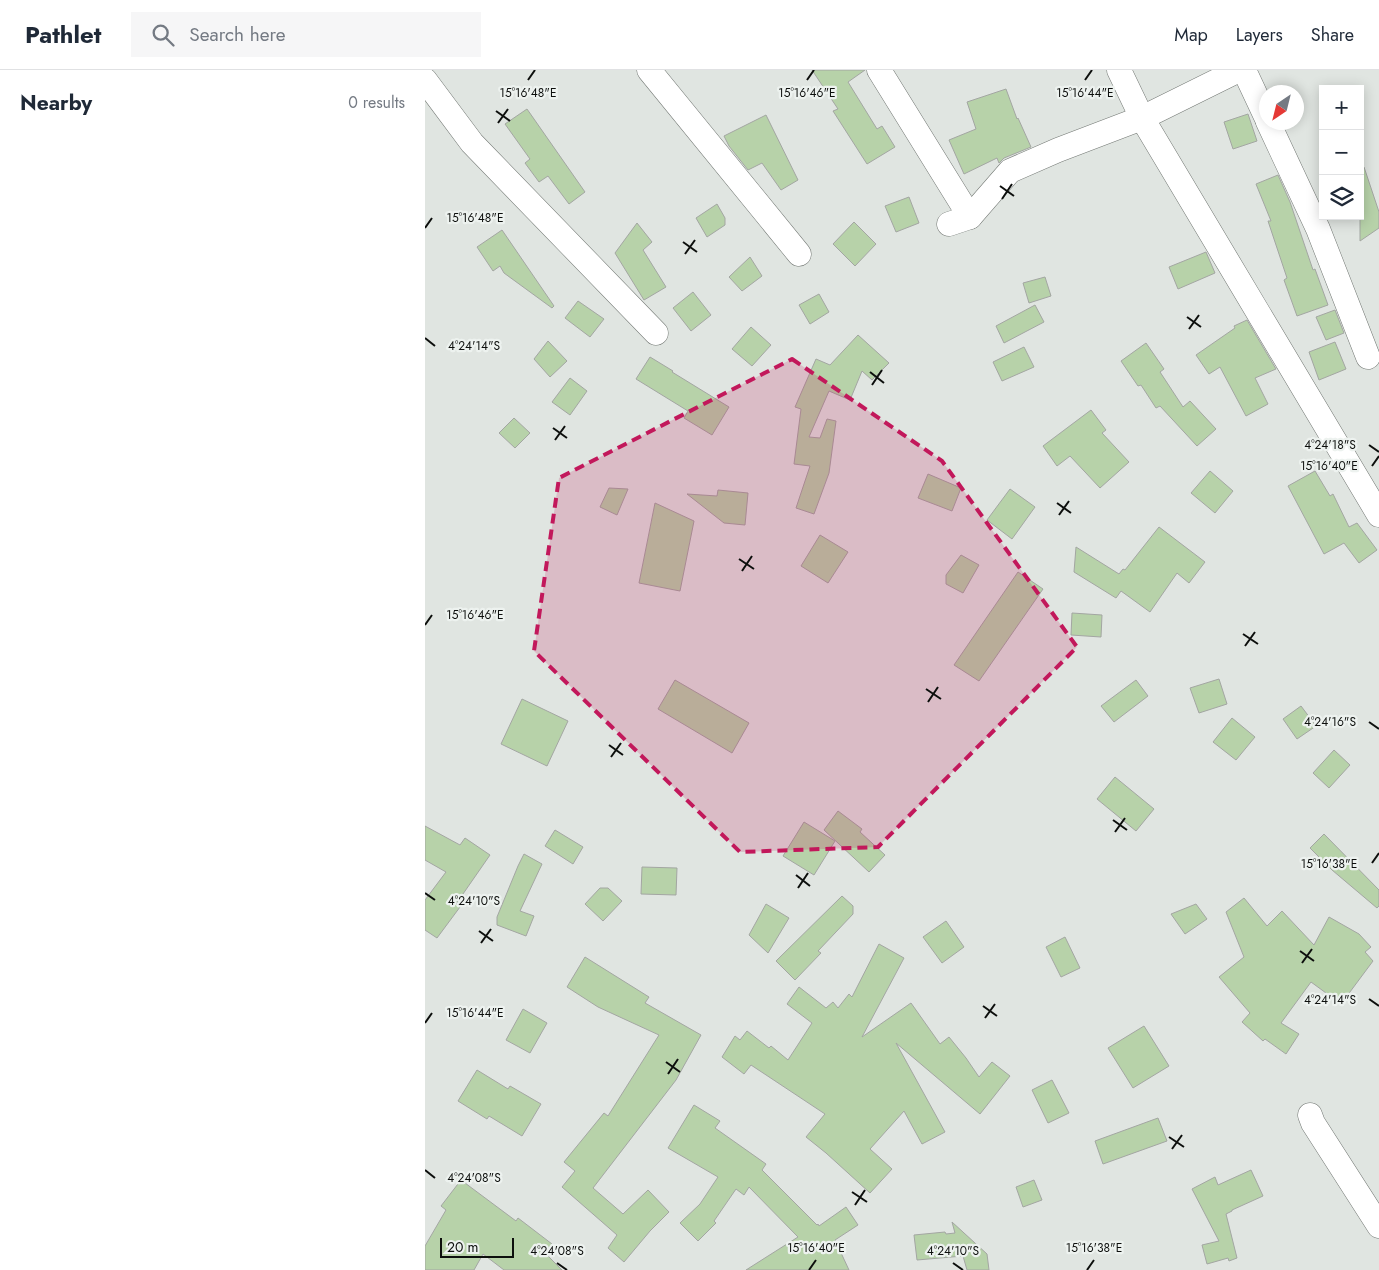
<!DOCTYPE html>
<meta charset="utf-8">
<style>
:root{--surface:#fff;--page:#f6f6f7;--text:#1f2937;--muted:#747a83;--line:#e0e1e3}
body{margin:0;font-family:Jost,sans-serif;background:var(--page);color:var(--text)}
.controls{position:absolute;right:15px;top:15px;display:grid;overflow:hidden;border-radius:0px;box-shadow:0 2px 12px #0003}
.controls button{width:45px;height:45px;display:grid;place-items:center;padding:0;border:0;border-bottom:1px solid var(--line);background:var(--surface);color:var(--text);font:25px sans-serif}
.compass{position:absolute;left:834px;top:15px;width:45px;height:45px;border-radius:50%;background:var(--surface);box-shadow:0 2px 12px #0003;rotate:215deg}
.scale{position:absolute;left:15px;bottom:12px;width:74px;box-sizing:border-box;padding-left:5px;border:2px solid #0d0f0d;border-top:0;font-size:14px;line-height:18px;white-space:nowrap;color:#0d0f0d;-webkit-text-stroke:4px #edf2ef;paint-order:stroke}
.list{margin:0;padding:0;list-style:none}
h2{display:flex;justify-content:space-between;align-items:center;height:65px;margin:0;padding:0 20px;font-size:21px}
h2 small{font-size:16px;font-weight:400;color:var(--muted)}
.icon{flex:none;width:28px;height:28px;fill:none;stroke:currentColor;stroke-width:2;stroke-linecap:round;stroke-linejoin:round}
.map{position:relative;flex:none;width:954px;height:1200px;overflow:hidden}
header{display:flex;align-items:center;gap:30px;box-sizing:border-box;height:70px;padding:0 25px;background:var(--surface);border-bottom:1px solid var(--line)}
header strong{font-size:24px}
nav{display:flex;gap:28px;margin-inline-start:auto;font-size:18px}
.search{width:350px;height:45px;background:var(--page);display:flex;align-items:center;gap:12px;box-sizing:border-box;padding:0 18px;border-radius:0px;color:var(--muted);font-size:19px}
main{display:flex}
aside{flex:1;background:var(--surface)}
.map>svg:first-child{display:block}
</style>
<header>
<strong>Pathlet</strong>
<div class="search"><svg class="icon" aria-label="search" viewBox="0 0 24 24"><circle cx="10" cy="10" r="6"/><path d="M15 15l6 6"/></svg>Search here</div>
<nav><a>Map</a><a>Layers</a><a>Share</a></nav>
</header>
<main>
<aside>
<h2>Nearby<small>0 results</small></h2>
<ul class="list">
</ul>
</aside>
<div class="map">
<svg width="954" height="1200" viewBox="0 0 954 1200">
<rect width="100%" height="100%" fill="#e0e5e1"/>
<!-- building -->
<g fill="#b7d2a9" stroke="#a3a6a2">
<path d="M387 0H440L423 12 452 59 457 56 470 77 442 94 408 41 413 39Z"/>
<path d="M581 19 592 49 593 48 606 77 579 88 574 93 572 88 539 104 524 70 551 59 542 32Z"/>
<path d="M102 39 160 122 144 134 123 106 114 112 100 93 105 89 80 54Z"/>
<path d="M823 44 832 71 808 79 799 52Z"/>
<path d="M341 45 373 110 356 120 337 93 323 100 304 76 299 66Z"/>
<path d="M939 97 954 142V158L935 171V98Z"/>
<path d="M853 105 865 132 888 200 890 199 903 235 872 246 859 210 862 208 843 151H846L831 114Z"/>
<path d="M484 127 494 153 471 162 460 136Z"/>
<path d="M292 134 300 148V155L282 167 271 148Z"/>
<path d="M429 152 451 174 430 196 408 174Z"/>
<path d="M212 153 227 172 218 180 241 217 219 230 190 183Z"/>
<path d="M77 160 129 236 127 238 79 203 75 196 68 201 52 177Z"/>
<path d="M781 182 790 203 753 219 744 197Z"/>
<path d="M325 187 337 206 317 221 304 207Z"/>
<path d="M620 207 626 226 604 233 598 213Z"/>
<path d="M268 222 286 245 266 261 248 238Z"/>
<path d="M394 224 404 242 385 254 374 235Z"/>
<path d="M153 231 179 249 165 267 140 248Z"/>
<path d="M610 235 619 252 579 273 571 256Z"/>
<path d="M910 240 919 263 901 270 891 247Z"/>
<path d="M822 250 851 299 830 308 843 334 821 346 795 297 784 304 771 285 810 258 809 256Z"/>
<path d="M326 257 346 275 327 296 307 279Z"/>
<path d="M433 265 464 293 447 310 437 301 425 330 404 321 384 367 395 368 402 349 411 351 404 403 389 444 371 438 385 396 369 394 376 339 370 337 391 289 405 295Z"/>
<path d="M123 271 142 291 125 307 109 289Z"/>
<path d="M910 272 921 299 894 310 884 282Z"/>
<path d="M721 273 739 299 735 302 758 337 765 331 791 359 772 376 735 336 731 338 716 315 713 316 696 291Z"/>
<path d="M599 277 609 297 577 311 568 292Z"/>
<path d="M225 287 248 301 247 302 304 337 287 365 259 348 263 341 211 309Z"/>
<path d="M145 308 162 321 145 345 127 332Z"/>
<path d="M666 340 681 360 677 363 704 392 675 418 645 386 632 396 618 376Z"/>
<path d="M89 348 105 363 90 378 74 363Z"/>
<path d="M785 401 808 421 790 443 766 423Z"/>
<path d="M890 401 905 426 908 424 924 457 932 453 952 480 934 493 919 473 899 484 863 416Z"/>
<path d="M503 404 536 418 527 441 493 428Z"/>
<path d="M184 418 203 419 192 445 175 437Z"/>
<path d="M585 419 610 437 587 469 562 450Z"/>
<path d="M293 420 323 423 320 455 299 453 262 424 292 426Z"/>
<path d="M230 433 269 451 255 521 214 513Z"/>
<path d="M734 457 780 492 764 513 752 503 725 542 696 521 691 528 649 502 651 477 694 504 698 499 700 500Z"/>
<path d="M395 465 423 482 403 513 376 496Z"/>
<path d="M536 485 554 495 538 523 521 514V505Z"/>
<path d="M593 502 618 519 554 611 529 595Z"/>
<path d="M647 543 677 545 676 567 646 565Z"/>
<path d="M794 609 802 634 774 643 765 618Z"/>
<path d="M250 610 324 653 307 683 233 639Z"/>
<path d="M711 610 723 626 689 652 676 636Z"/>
<path d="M97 629 143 651 122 696 76 674Z"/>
<path d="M876 636 891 656 872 669 858 649Z"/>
<path d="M807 648 830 667 811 690 788 672Z"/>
<path d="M909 680 925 695 904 718 888 703Z"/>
<path d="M690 707 729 739 711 761 672 729Z"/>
<path d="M413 741 437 759 435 762 460 785 444 802 399 760Z"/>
<path d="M379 752 410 771 389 805 358 786Z"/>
<path d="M0 756 35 775 40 768 65 785 31 834 35 837 12 868 0 860V830L21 802 0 790Z"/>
<path d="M130 760 158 777 148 794 120 776Z"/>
<path d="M899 764 954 820V836L952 838 907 800 885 778Z"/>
<path d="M99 784 117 794 95 841 109 846 101 866 72 855V847L93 796Z"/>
<path d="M217 797 252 798 251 825 216 824Z"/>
<path d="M175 818H183L197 831 178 851 160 834Z"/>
<path d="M417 826 428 836V844L393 881 396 883 370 910 351 891Z"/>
<path d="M819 828 842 856 857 841 889 875 904 847 934 864 946 877 940 882 948 891 916 934 886 912 856 953 874 964 861 984 840 969 838 971 817 952 825 943 794 907 819 887 801 842Z"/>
<path d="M341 834 364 848 343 883 324 865Z"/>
<path d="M771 834 782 849 760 864 746 844Z"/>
<path d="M521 851 539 877 517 893 498 867Z"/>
<path d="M640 867 655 898 636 907 621 877Z"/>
<path d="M454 874 479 888 437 967 486 933 515 974 524 967 541 988 554 1007 567 992 585 1006 555 1044 471 973 520 1062 497 1074 479 1041 445 1079 467 1099 445 1123 401 1083 381 1067 400 1044 326 995 319 1004 297 987 310 966 315 970 322 961 344 978 346 976 363 990 387 953 362 934 374 917 401 938 408 932 413 938 424 924 427 927Z"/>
<path d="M160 887 224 927 220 933 276 965 251 1010 168 1118 198 1144 223 1120 244 1142 225 1161 199 1192 183 1178 192 1165 137 1117 150 1101 139 1092 179 1043 183 1046 234 965 173 937 142 917Z"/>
<path d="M98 939 122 953 105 983 81 970Z"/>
<path d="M719 956 744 996 708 1018 683 978Z"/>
<path d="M52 1000 83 1019 85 1016 116 1034 97 1066 64 1046 62 1049 33 1031Z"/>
<path d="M627 1010 644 1043 623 1053 607 1020Z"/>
<path d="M269 1035 295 1051 290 1058 341 1094 337 1100 392 1155 393 1154 394 1156 421 1137 433 1155 410 1170 424 1200H321L373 1167 324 1117 319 1125 311 1119 289 1151 291 1153 273 1171 255 1153 275 1134 293 1107 243 1078Z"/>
<path d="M733 1048 742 1071 678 1094 670 1071Z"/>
<path d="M826 1100 838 1126 807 1140V1141L801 1144 812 1188 804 1191 803 1188 782 1194 777 1175 794 1171 767 1119 790 1107 793 1115Z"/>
<path d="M36 1110 91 1151 93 1148 127 1174 120 1183 137 1200H79L58 1184 49 1200H0V1176L21 1140 16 1136Z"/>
<path d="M609 1110 617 1130 598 1137 591 1117Z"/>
<path d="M527 1152 562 1184 564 1200H542L538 1186 492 1190 489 1165 520 1162 521 1164 530 1163Z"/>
</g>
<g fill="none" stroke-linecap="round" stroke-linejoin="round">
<!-- minor casing -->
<g stroke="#737874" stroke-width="25">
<g id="minor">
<path d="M224 0 374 184"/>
<path d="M454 0 545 147"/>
<path d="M694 0 717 48 954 445"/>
<path d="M819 0 842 49"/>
<path d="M0 10 47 73 231 263"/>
<path d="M843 52 893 159 943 287"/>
<path d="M524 154 545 147 585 101 633 80 717 48 814 0"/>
<path d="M885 1045 888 1053 954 1156"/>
</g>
</g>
<!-- minor -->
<use href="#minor" stroke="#fff" stroke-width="24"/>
</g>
<!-- marked area -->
<path fill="#c2185b" fill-opacity="0.2" stroke="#c2185b" stroke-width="4" stroke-dasharray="10 6" stroke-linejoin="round" d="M367 289 517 391 652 577 453 777 315 782 109 581 134 408Z"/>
<!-- ticks -->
<path fill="none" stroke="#0d0f0d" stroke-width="2" d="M103 10 110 0M382 10 389 0M660 10 667 0M71 41 85 51M73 53 83 39M575 116 589 126M577 129 587 114M0 158 7 148M258 172 272 182M260 184 270 170M762 247 776 257M764 259 774 245M0 268 10 276M445 302 459 313M447 315 457 300M128 358 142 368M130 370 140 356M944 375 954 382M947 396 954 386M632 433 646 443M634 445 644 431M314 489 329 499M317 501 327 486M0 555 7 545M818 564 833 574M820 576 830 562M501 619 516 629M503 632 513 617M944 652 954 659M184 675 198 685M186 687 196 673M688 750 702 760M690 762 700 748M947 793 954 783M371 805 385 816M373 818 383 803M0 823 10 830M54 861 68 871M56 873 66 859M875 881 889 891M877 893 887 879M944 929 954 936M558 936 572 946M560 948 570 934M0 953 7 943M241 992 255 1002M243 1004 253 989M744 1067 759 1077M747 1079 757 1065M0 1100 10 1108M427 1122 442 1132M430 1135 440 1120M132 1193 142 1200M528 1193 538 1200M384 1200 391 1190M662 1200 669 1190"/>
<g font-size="12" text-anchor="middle" fill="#0d0f0d" stroke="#edf2ef" stroke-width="4.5" stroke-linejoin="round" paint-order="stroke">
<text x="103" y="27">15°16'48"E</text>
<text x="382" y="27">15°16'46"E</text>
<text x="660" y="27">15°16'44"E</text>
<text x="50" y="152">15°16'48"E</text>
<text x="49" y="280">4°24'14"S</text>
<text x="905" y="379">4°24'18"S</text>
<text x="904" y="400">15°16'40"E</text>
<text x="50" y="549">15°16'46"E</text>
<text x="905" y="656">4°24'16"S</text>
<text x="904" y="798">15°16'38"E</text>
<text x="49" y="835">4°24'10"S</text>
<text x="905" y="934">4°24'14"S</text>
<text x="50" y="947">15°16'44"E</text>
<text x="49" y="1112">4°24'08"S</text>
<text x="391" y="1182">15°16'40"E</text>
<text x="669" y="1182">15°16'38"E</text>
<text x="132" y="1185">4°24'08"S</text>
<text x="528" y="1185">4°24'10"S</text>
</g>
</svg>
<div class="controls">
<button>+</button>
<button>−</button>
<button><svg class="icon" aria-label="layers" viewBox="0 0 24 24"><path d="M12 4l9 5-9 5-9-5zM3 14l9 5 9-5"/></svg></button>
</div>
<svg class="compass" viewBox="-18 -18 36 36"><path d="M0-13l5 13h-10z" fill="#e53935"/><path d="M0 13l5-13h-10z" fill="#747a83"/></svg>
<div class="scale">20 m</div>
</div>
</main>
